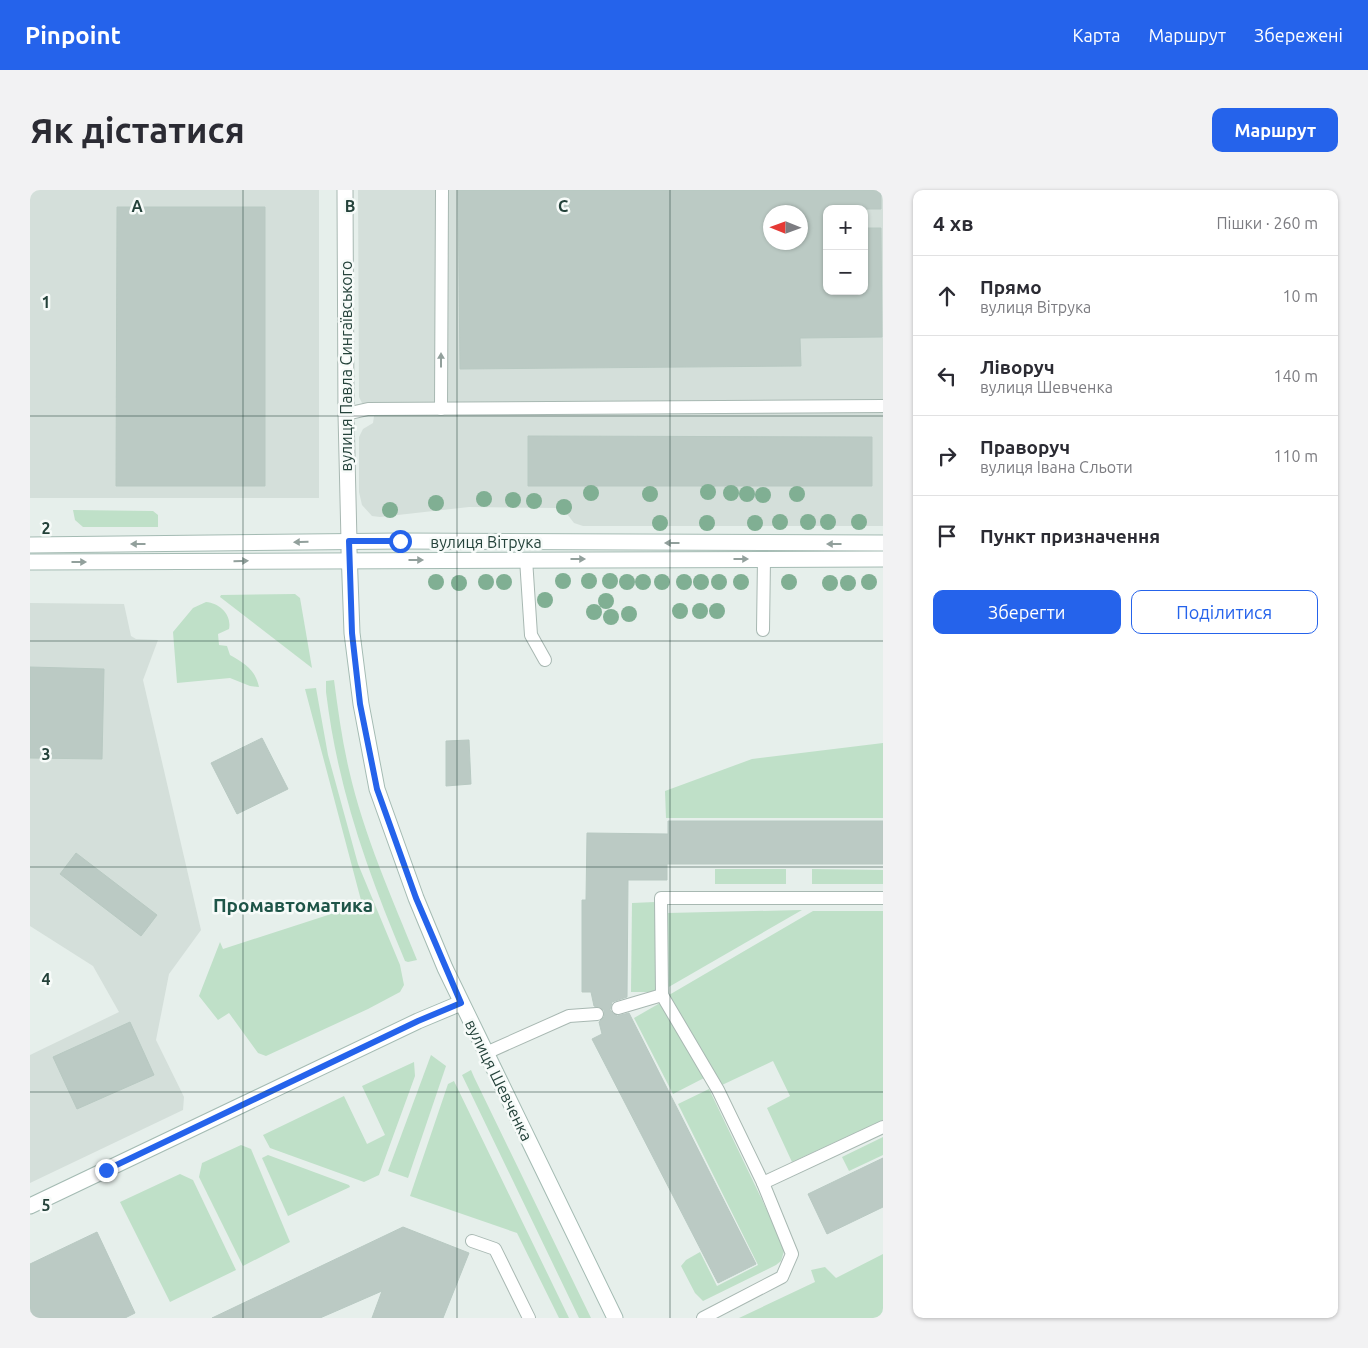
<!DOCTYPE html>
<html lang="uk">
<meta charset="utf-8">
<style>
:root{--surface:#fff;--page:#f2f2f3;--text:#2b2b33;--muted:#7c7c81;--line:#e1e1e2;--accent:#2563eb}
body{margin:0;font-family:Ubuntu,sans-serif;background:var(--page);color:var(--text)}
.controls{position:absolute;right:15px;top:15px;display:grid;overflow:hidden;border-radius:10px;box-shadow:0 1px 4px #0004}
.controls button{width:45px;height:45px;display:grid;place-items:center;padding:0;border:0;border-bottom:1px solid var(--line);background:var(--surface);color:var(--text);font:25px sans-serif}
.compass{position:absolute;left:733px;top:15px;width:45px;height:45px;border-radius:50%;background:var(--surface);box-shadow:0 1px 4px #0004;rotate:271deg}
.stop{position:absolute;width:15px;height:15px;margin:-11px;border:4px solid #2563eb;border-radius:50%;background:#fff}
.stop.end{background:#2563eb;border-color:#fff;box-shadow:0 1px 5px #0008}
.list{margin:0;padding:0;list-style:none}
h2{display:flex;justify-content:space-between;align-items:center;height:65px;margin:0;padding:0 20px;font-size:21px}
h2 small{font-size:16px;font-weight:400;color:var(--muted)}
.list li{display:grid;grid-template-columns:32px 1fr auto;gap:15px;align-items:center;box-sizing:border-box;height:80px;padding:0 20px;border-top:1px solid var(--line)}
.list b{display:block;font-size:19px;white-space:nowrap}
.list p{margin:0;font-size:16px;white-space:nowrap;color:var(--muted)}
.list em{font-size:16px;font-style:normal;color:var(--muted)}
.actions{display:flex;gap:10px;padding:15px 20px}
.actions a{flex:1;padding:11px 0;border:1px solid var(--accent);border-radius:10px;text-align:center;font-size:18px;color:var(--accent)}
.actions .main{background:var(--accent);color:#fff}
.icon{flex:none;width:28px;height:28px;fill:none;stroke:currentColor;stroke-width:2;stroke-linecap:round;stroke-linejoin:round}
.map{position:relative;flex:none;width:853px;height:1128px;overflow:hidden;border-radius:10px}
header{display:flex;align-items:center;gap:30px;box-sizing:border-box;height:70px;padding:0 25px;background:var(--accent);color:#fff}
header strong{font-size:24px}
nav{display:flex;gap:28px;margin-inline-start:auto;font-size:18px}
.intro{display:flex;align-items:center;justify-content:space-between;box-sizing:border-box;height:120px;padding:0 30px}
h1{margin:0;font-size:35px}
.button{padding:12px 22px;border-radius:10px;background:var(--accent);color:#fff;font-size:18px;font-weight:700}
main{display:flex;gap:30px;padding:0 30px}
aside{flex:1;background:var(--surface);border-radius:10px;box-shadow:0 1px 4px #0004}
.map>svg:first-child{display:block}
</style>
<header>
<strong>Pinpoint</strong>
<nav><a>Карта</a><a>Маршрут</a><a>Збережені</a></nav>
</header>
<div class="intro"><h1>Як дістатися</h1><a class="button">Маршрут</a></div>
<main>
<div class="map">
<svg width="853" height="1128" viewBox="0 0 853 1128">
<rect width="100%" height="100%" fill="#e6efeb"/>
<!-- built -->
<g fill="#d4dfda" fill-rule="evenodd">
<rect x="0" y="0" width="289" height="308"/>
<path d="M328 0H853V336H553L544 333 534 320 527 318 439 317 350 327 342 326 332 315 329 302V247L333 239 343 233 345 219 332 213 329 207ZM797 19H834V101H797ZM741 22H771V52H741Z"/>
<path d="M0 413 94 414 101 446 106 449 128 450 113 490 171 740 139 784 126 850 154 907 153 920 0 993V865L89 822 63 776 0 736Z"/>
</g>
<!-- green -->
<g fill="#bfe0c8">
<path d="M43 320 123 321 128 325V337H53L45 330Z"/>
<path d="M265 404 270 408 282 478 190 407 191 405Z"/>
<path d="M176 412C190 413 202 425 199 439L188 444 189 455 197 456 200 465C215 474 225 479 229 497L220 496 200 488 147 493 143 442 163 418Z"/>
<path d="M304 490C308 520 312 550 319 580 334 646 362 708 387 770L378 772 375 771C337 680 308 600 296 502V491Z"/>
<path d="M286 498 298 565 328 674 370 775 374 795 370 802 338 819 236 866 228 863 199 823 188 830 169 806 190 752 193 759 332 714 275 499Z"/>
<path d="M853 553V628H636L635 601 722 569Z"/>
<rect x="685" y="679" width="71" height="15"/>
<path d="M782 679 853 680V694H782Z"/>
<path d="M625 712V802H601L602 713Z"/>
<path d="M772 720 637 798V723Z"/>
<path d="M783 721H853V930L762 972 737 918 760 906 743 871 692 895 639 805Z"/>
<path d="M630 813 674 888 643 904 604 828Z"/>
<path d="M401 865 416 876 378 988 358 981Z"/>
<path d="M384 872 385 886 349 985 334 992 240 958 233 945 314 906 337 954 355 945 332 896Z"/>
<path d="M441 880 444 887 561 1128H549L432 885Z"/>
<path d="M424 891 539 1128H529L487 1043 380 1006 418 894Z"/>
<path d="M679 899 755 1058 751 1071 746 1075 673 1111 665 1103 651 1076 656 1070 670 1062 687 1096 728 1075 648 914Z"/>
<path d="M853 947V965L819 981 812 967Z"/>
<path d="M211 955 221 959 260 1052 213 1076 169 987 172 973Z"/>
<path d="M238 965 319 995 320 997 258 1026 232 968Z"/>
<path d="M150 984 163 990 206 1080 140 1112 90 1012Z"/>
<path d="M853 1064V1128H709L785 1092 781 1080 795 1077 806 1088Z"/>
</g>
<!-- building -->
<g fill="#bbcac4" stroke="#b8c9c2" fill-rule="evenodd">
<path d="M428 0H851V19H797V101H834V38H851L852 147 770 148 771 176 430 179ZM740 22H770V52H740Z"/>
<path d="M87 17H235V296H86Z"/>
<path d="M498 246 842 247V296H498Z"/>
<path d="M0 477 74 479 72 569 0 568Z"/>
<path d="M232 548 258 599 207 624 181 573Z"/>
<path d="M439 550 441 594 416 596V551Z"/>
<path d="M638 631H853V674H637V690H598L597 807 582 812 580 820 587 826 599 823 726 1074 688 1093 562 849 572 844 569 832 574 827V820L564 816 561 802H552V710H556L557 643 638 644Z"/>
<path d="M46 663 127 725 111 746 30 684Z"/>
<path d="M100 832 124 885 47 919 23 867Z"/>
<path d="M853 968V1017L797 1044 778 1004Z"/>
<path d="M373 1037 439 1063 413 1128H342L352 1101 290 1128H182Z"/>
<path d="M67 1042 105 1123 95 1128H0V1074Z"/>
</g>
<g fill="none" stroke-linecap="round" stroke-linejoin="round">
<!-- lane casing -->
<g stroke="#a8b8b2" stroke-width="14">
<g id="lane">
<path d="M411 219 412 0"/>
<path d="M316 224 338 219 853 216"/>
<path d="M496 369 501 445 515 470"/>
<path d="M733 440 734 369"/>
<path d="M588 818 632 805"/>
<path d="M456 863 539 826 567 824"/>
<path d="M733 993 853 937"/>
<path d="M442 1051 465 1059 499 1128"/>
<path d="M673 1128 752 1087 762 1064 733 993 688 900 632 805 631 708H853"/>
</g>
</g>
<!-- street casing -->
<g stroke="#a8b8b2" stroke-width="17">
<path id="street" d="M315 0 316 224 319 351"/>
</g>
<!-- secondary casing -->
<g stroke="#a4bbb3" stroke-width="17">
<g id="secondary">
<path d="M0 355 370 351 853 353"/>
<path d="M319 360 322 443 331 514 347 599 386 708 415 778 585 1128"/>
<path d="M0 372 853 369"/>
<path d="M0 1016 388 831 431 813"/>
</g>
</g>
<!-- lane -->
<use href="#lane" stroke="#fff" stroke-width="12"/>
<!-- street -->
<use href="#street" stroke="#fff" stroke-width="15"/>
<!-- secondary -->
<use href="#secondary" stroke="#fff" stroke-width="15"/>
</g>
<!-- trees -->
<g fill="#80af93">
<circle cx="678" cy="302" r="8"/>
<circle cx="561" cy="303" r="8"/>
<circle cx="701" cy="303" r="8"/>
<circle cx="620" cy="304" r="8"/>
<circle cx="717" cy="304" r="8"/>
<circle cx="767" cy="304" r="8"/>
<circle cx="733" cy="305" r="8"/>
<circle cx="454" cy="309" r="8"/>
<circle cx="483" cy="310" r="8"/>
<circle cx="504" cy="311" r="8"/>
<circle cx="406" cy="313" r="8"/>
<circle cx="534" cy="317" r="8"/>
<circle cx="360" cy="320" r="8"/>
<circle cx="750" cy="332" r="8"/>
<circle cx="778" cy="332" r="8"/>
<circle cx="798" cy="332" r="8"/>
<circle cx="829" cy="332" r="8"/>
<circle cx="630" cy="333" r="8"/>
<circle cx="677" cy="333" r="8"/>
<circle cx="725" cy="333" r="8"/>
<circle cx="533" cy="391" r="8"/>
<circle cx="559" cy="391" r="8"/>
<circle cx="580" cy="391" r="8"/>
<circle cx="406" cy="392" r="8"/>
<circle cx="456" cy="392" r="8"/>
<circle cx="474" cy="392" r="8"/>
<circle cx="597" cy="392" r="8"/>
<circle cx="613" cy="392" r="8"/>
<circle cx="632" cy="392" r="8"/>
<circle cx="654" cy="392" r="8"/>
<circle cx="671" cy="392" r="8"/>
<circle cx="689" cy="392" r="8"/>
<circle cx="711" cy="392" r="8"/>
<circle cx="759" cy="392" r="8"/>
<circle cx="839" cy="392" r="8"/>
<circle cx="429" cy="393" r="8"/>
<circle cx="800" cy="393" r="8"/>
<circle cx="818" cy="393" r="8"/>
<circle cx="515" cy="410" r="8"/>
<circle cx="576" cy="411" r="8"/>
<circle cx="650" cy="421" r="8"/>
<circle cx="670" cy="421" r="8"/>
<circle cx="687" cy="421" r="8"/>
<circle cx="564" cy="422" r="8"/>
<circle cx="599" cy="424" r="8"/>
<circle cx="581" cy="427" r="8"/>
</g>
<!-- one-way arrows -->
<defs><path id="oneway-solid" d="M-6-.8H1V-3.2L6.5 0L1 3.2V.8H-6Z" transform="scale(1.25)"/></defs>
<g fill="#92a09c">
<use href="#oneway-solid" transform="translate(411 170) rotate(-90)"/>
<use href="#oneway-solid" transform="translate(271 352) rotate(179)"/>
<use href="#oneway-solid" transform="translate(642 353) rotate(-180)"/>
<use href="#oneway-solid" transform="translate(108 354) rotate(180)"/>
<use href="#oneway-solid" transform="translate(804 354) rotate(180)"/>
<use href="#oneway-solid" transform="translate(548 369)"/>
<use href="#oneway-solid" transform="translate(711 369)"/>
<use href="#oneway-solid" transform="translate(386 370)"/>
<use href="#oneway-solid" transform="translate(211 371) rotate(-1)"/>
<use href="#oneway-solid" transform="translate(49 372)"/>
</g>
<g fill="none" stroke-linecap="round" stroke-linejoin="round">
<!-- route -->
<path stroke="#2563eb" stroke-width="6" d="M76 980 388 831 431 813 386 708 347 599 330 514 322 443 319 351H370"/>
</g>
<!-- grid -->
<path fill="none" stroke="#24423a" stroke-width="1" stroke-opacity="0.55" d="M213 0V1128M427 0V1128M640 0V1128M0 226H853M0 451H853M0 677H853M0 902H853"/>
<g text-anchor="middle" dominant-baseline="central" stroke-width="5" stroke-linejoin="round" paint-order="stroke">
<!-- street labels -->
<g font-size="16" fill="#24423a" stroke="#f7fbf9">
<text transform="translate(316 176) rotate(-90)">вулиця Павла Сингаївського</text>
<text x="456" y="352">вулиця Вітрука</text>
<text transform="translate(469 890) rotate(64)">вулиця Шевченка</text>
</g>
<!-- quarter labels -->
<g font-size="19" font-weight="bold" fill="#1f5548" stroke="#f7fbf9">
<text x="263" y="715">Промавтоматика</text>
</g>
</g>
<g font-size="16" text-anchor="middle" font-weight="bold" fill="#24423a" stroke="#f7fbf9" stroke-width="5" stroke-linejoin="round" paint-order="stroke">
<text x="107" y="22">A</text>
<text x="320" y="22">B</text>
<text x="533" y="22">C</text>
<text x="16" y="118">1</text>
<text x="16" y="344">2</text>
<text x="16" y="570">3</text>
<text x="16" y="795">4</text>
<text x="16" y="1021">5</text>
</g>
</svg>
<div class="controls">
<button>+</button>
<button>−</button>
</div>
<svg class="compass" viewBox="-18 -18 36 36"><path d="M0-13l5 13h-10z" fill="#e53935"/><path d="M0 13l5-13h-10z" fill="#7c7c81"/></svg>
<div class="stop" style="left:370px;top:351px"></div>
<div class="stop end" style="left:76px;top:980px"></div>
</div>
<aside>
<h2>4 хв<small>Пішки · 260 m</small></h2>
<ul class="list">
<li><svg class="icon" aria-label="ahead" viewBox="0 0 24 24"><path d="M12 20V5M6 11l6-6 6 6"/></svg><div><b>Прямо</b><p>вулиця Вітрука</p></div><em>10 m</em></li>
<li><svg class="icon" aria-label="left" viewBox="0 0 24 24"><path d="M17 20v-9H6M10 6l-5 5 5 5"/></svg><div><b>Ліворуч</b><p>вулиця Шевченка</p></div><em>140 m</em></li>
<li><svg class="icon" aria-label="right" viewBox="0 0 24 24"><path d="M7 20v-9h11M14 6l5 5-5 5"/></svg><div><b>Праворуч</b><p>вулиця Івана Сльоти</p></div><em>110 m</em></li>
<li><svg class="icon" aria-label="arrive" viewBox="0 0 24 24"><path d="M6 21V4h12l-3 4 3 4H6"/></svg><div><b>Пункт призначення</b></div></li>
</ul>
<div class="actions"><a class="main">Зберегти</a><a>Поділитися</a></div>
</aside>
</main>
